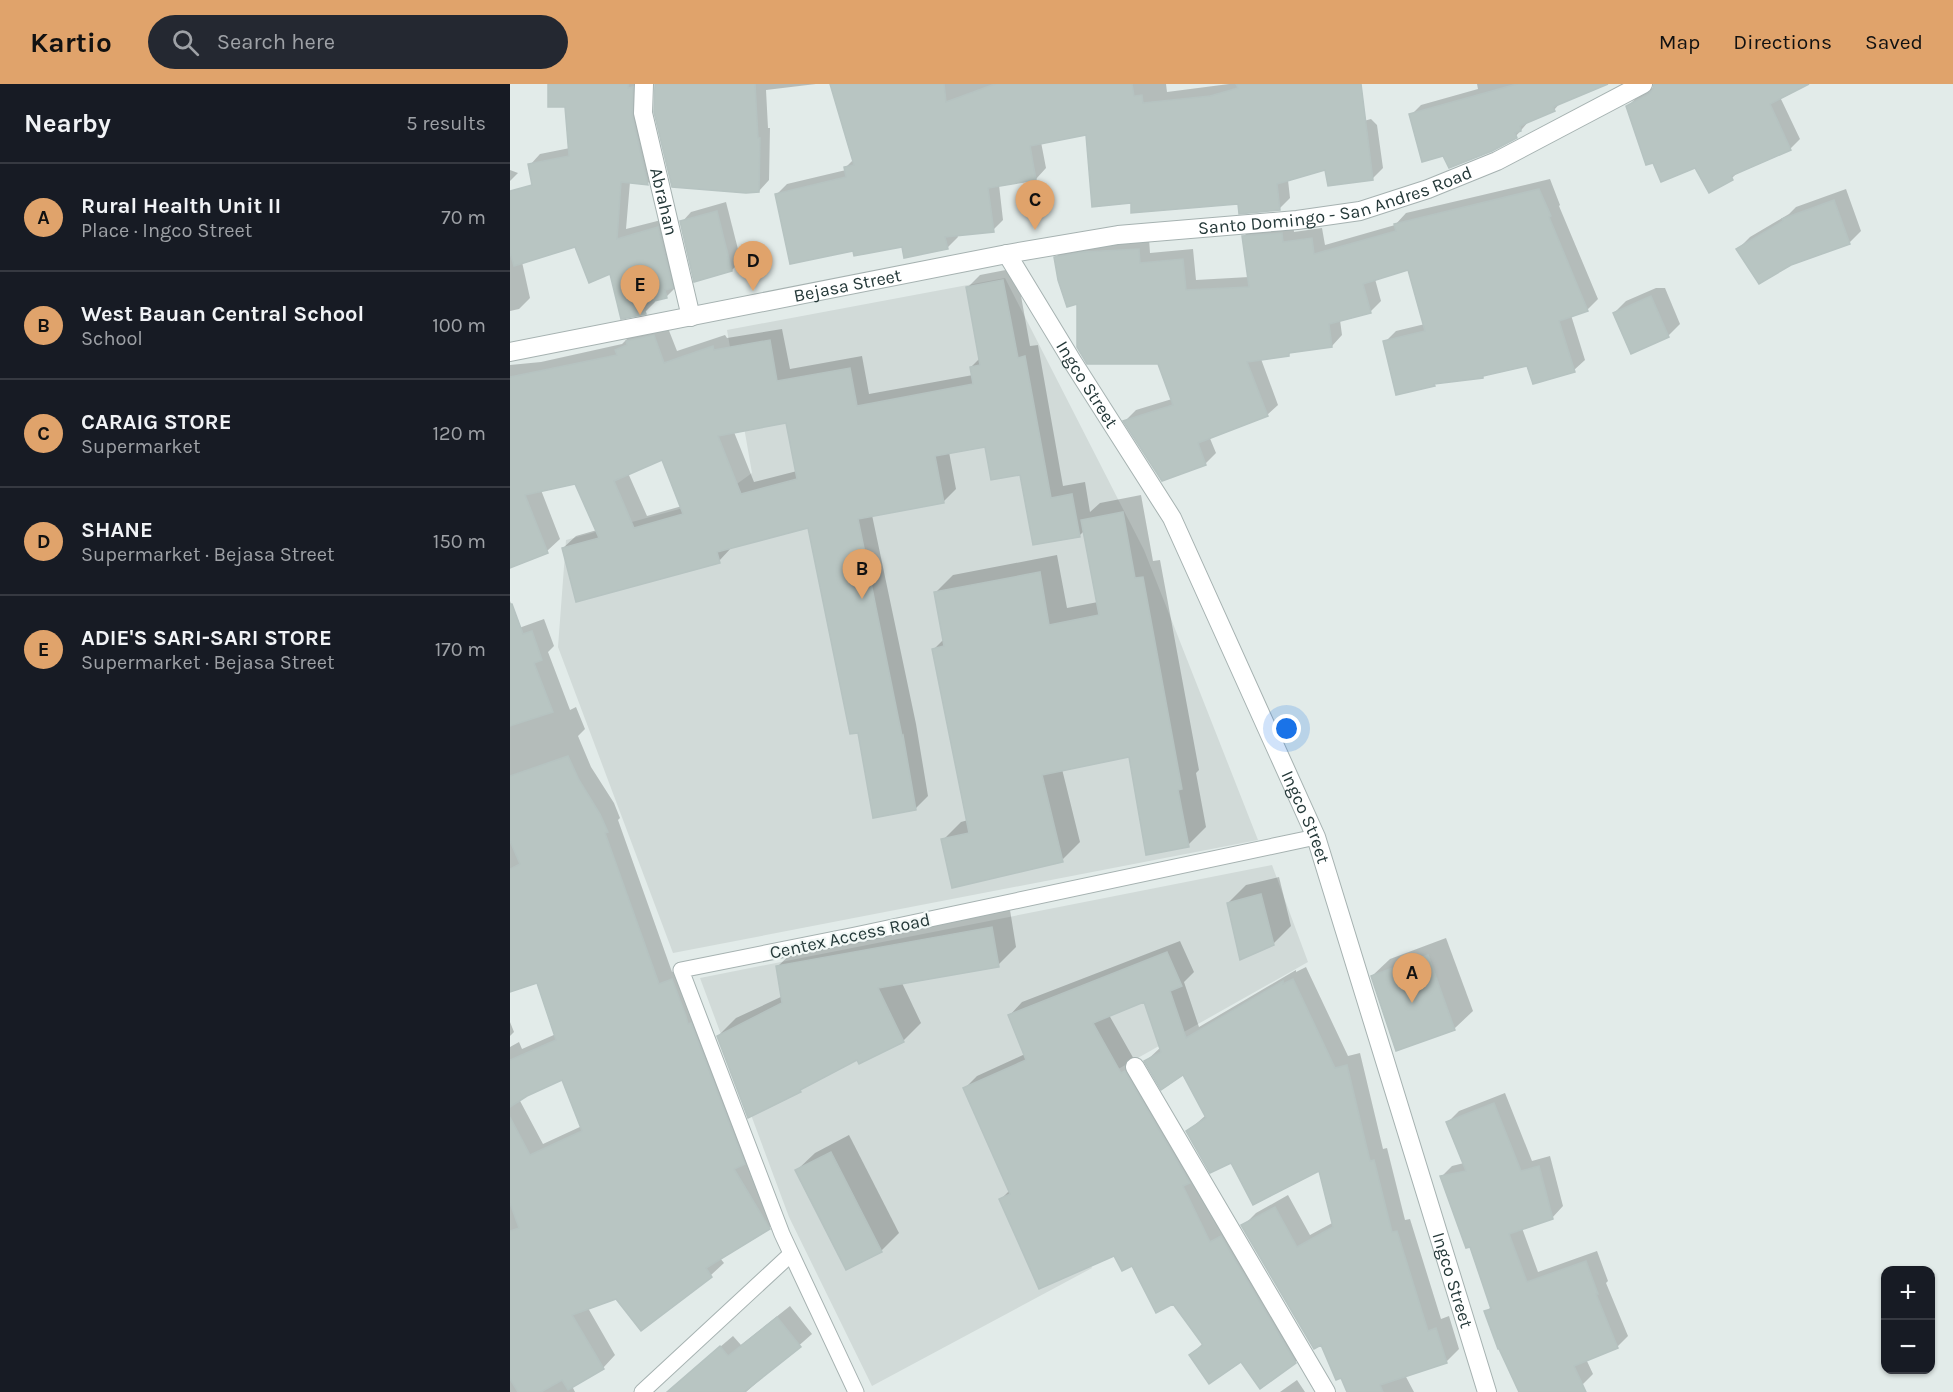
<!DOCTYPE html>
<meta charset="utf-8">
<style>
:root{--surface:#171b24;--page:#242831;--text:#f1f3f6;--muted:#9ea1a6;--line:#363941;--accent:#e0a36b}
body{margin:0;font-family:Karla,sans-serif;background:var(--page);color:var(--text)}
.controls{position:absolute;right:18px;bottom:18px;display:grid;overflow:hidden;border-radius:12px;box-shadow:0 2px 4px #0004}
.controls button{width:54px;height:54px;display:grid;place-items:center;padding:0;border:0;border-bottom:2px solid var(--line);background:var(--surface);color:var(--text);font:30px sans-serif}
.you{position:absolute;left:777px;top:645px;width:21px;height:21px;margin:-15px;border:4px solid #fff;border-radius:50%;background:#1a73e8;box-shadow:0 0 0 9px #1a73e833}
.badge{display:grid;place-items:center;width:39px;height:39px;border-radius:50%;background:var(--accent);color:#111;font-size:20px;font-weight:700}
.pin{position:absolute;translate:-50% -50px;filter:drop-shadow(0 2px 3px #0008)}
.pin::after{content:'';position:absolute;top:32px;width:21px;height:18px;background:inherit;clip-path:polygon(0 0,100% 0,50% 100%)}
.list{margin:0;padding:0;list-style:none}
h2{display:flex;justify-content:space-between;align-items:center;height:78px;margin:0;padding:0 24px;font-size:26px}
h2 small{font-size:20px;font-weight:400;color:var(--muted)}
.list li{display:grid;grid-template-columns:39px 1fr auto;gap:18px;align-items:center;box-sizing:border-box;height:108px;padding:0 24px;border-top:2px solid var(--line)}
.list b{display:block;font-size:22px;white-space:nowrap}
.list p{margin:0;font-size:20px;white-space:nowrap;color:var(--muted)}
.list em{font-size:20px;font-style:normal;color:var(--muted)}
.icon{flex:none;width:33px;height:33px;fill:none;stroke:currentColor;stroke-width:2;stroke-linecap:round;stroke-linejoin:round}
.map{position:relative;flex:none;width:1443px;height:1308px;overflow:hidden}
header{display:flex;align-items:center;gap:36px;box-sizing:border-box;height:84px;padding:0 30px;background:var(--accent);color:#111}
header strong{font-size:28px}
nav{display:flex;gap:33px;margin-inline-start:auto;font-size:21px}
.search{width:420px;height:54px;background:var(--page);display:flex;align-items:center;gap:15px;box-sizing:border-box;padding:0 21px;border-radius:33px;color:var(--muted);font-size:22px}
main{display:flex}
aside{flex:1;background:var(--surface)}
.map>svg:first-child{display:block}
</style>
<header>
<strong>Kartio</strong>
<div class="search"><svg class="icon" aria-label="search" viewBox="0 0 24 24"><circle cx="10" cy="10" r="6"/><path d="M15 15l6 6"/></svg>Search here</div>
<nav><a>Map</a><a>Directions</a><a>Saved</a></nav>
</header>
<main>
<aside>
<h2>Nearby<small>5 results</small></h2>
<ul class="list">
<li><span class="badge">A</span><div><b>Rural Health Unit II</b><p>Place · Ingco Street</p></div><em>70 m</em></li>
<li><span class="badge">B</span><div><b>West Bauan Central School</b><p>School</p></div><em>100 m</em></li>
<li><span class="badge">C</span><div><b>CARAIG STORE</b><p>Supermarket</p></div><em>120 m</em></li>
<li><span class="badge">D</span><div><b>SHANE</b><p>Supermarket · Bejasa Street</p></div><em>150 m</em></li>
<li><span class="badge">E</span><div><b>ADIE'S SARI-SARI STORE</b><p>Supermarket · Bejasa Street</p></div><em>170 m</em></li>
</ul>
</aside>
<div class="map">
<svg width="1443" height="1308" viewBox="0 0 1443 1308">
<rect width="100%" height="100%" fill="#e2ebe9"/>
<!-- built -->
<g fill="#d1dad8">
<path d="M495 194 634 466 748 756 163 869 48 563 56 456 206 415 242 389 217 246Z"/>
<path d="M762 781 798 878 516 1037 582 1184 362 1302 279 1133 190 894Z"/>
</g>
<!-- shadow -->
<g fill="#0003" fill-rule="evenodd">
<path d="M39 0H132L148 89 138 99 120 98 116 145 159 134 167 202 156 213 145 215V218L135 228 101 188 66 161 12 178 20 214 9 225 0 227V134L43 125 20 81 30 70 60 64 56 22Z"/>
<path d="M146 0H306L256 6 258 44H260L259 96 249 107Z"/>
<path d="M322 0H656L657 8 719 0H848L752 65 861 35 867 41 873 84 862 95 817 85 778 96 780 114 769 125 729 118 623 117 577 49 531 58 536 84 526 95 489 101 493 136 483 146 447 150 448 153 437 164 393 161 344 165 266 111 277 100 336 86 335 84 344 75Z"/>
<path d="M967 0H1094L1051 18 1044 26 1020 36 1006 52 934 70 901 31 911 21 968 5Z"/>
<path d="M1150 0H1295L1270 13 1290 55 1280 65 1229 87 1222 94 1118 22 1128 12Z"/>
<path d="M0 86 8 89 0 97Z"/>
<path d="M1040 95 1050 121 1049 122 1088 215 1077 226 1061 231 1075 276 1064 286 1018 281 975 290 972 293 927 298 924 301 875 258 886 247 915 240 899 184 865 195 871 217 860 228 830 236 832 251 822 262 782 267 778 271 751 275 768 321 757 331 699 352 706 369 695 380 615 337 626 326 662 315 649 278 568 218 545 174 556 163 639 155 640 169 683 165 686 196 739 193 734 152 744 142 783 139 784 148 812 144 815 161 885 141 896 129Z"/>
<path d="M1336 105 1351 147 1339 159 1228 165 1240 153 1279 130 1286 123Z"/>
<path d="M216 118 231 177 222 186 172 138 181 128Z"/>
<path d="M506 184 520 262 528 261 553 402 575 398 580 428 590 419 631 411 643 477 650 476 689 686 686 689 696 743 678 761 620 671 552 685 570 758 552 776 433 756 451 738 458 736 424 565 434 555 425 509 443 491 547 471 557 524 588 518 574 447 570 451 511 389 476 361 439 368 446 405 433 418 362 431 406 640 418 712 405 725 350 647 299 442 222 463 209 477 53 464 66 452 87 446 66 398 31 406 50 455 37 467 0 482V281L31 278 112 260 119 253 156 239 167 267 215 251 217 254 272 245 280 285 352 272 359 310 463 291 461 283 470 274 457 204 470 191ZM278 338 287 387 244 398 224 348ZM153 374 172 422 137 432 118 389Z"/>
<path d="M1146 204H1155L1170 240 1158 252 1104 229 1116 217Z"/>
<path d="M0 517 9 544 34 535 44 562 38 568 60 626 66 623 75 645 68 652 81 683 104 719 110 734 108 736 162 888 175 883 271 1131 259 1144 210 1174 214 1179 201 1191 131 1245 106 1213 78 1224 105 1271 93 1284 62 1302 65 1308H0V963L9 958 12 965 46 950 28 897 0 907ZM53 994 72 1042 33 1060 9 1015Z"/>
<path d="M769 793 781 842 763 860 718 819 736 801Z"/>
<path d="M500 826 506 863 488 881 392 899 411 939 393 957 348 974 296 1002 290 1007 208 952 226 934 273 912 268 882 286 865Z"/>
<path d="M936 854 963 927 945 944 887 965 862 892 880 875Z"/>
<path d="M670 857 684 888 674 898 689 943 786 886V888L796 883 838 972 850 969 873 1065 877 1064 895 1136 900 1135 931 1235 939 1232 949 1265 936 1278 895 1291 904 1308H838L832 1292 811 1258 733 1142 746 1129 778 1111 800 1151 824 1138 810 1085 722 1077 678 1047 696 1031 673 989 636 977 651 963 634 916 599 931 625 977 798 1265 785 1278 732 1276 681 1271 693 1259 664 1218 623 1180 491 1115 500 1106 455 1004 467 992 515 970 500 931 512 918Z"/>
<path d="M0 938 4 948 0 952Z"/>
<path d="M995 1009 1022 1077 1040 1072 1053 1122 1042 1134 1012 1144 1028 1188 1087 1167 1098 1197 1096 1199 1118 1252 1107 1263 1076 1275 1083 1290 1072 1301 1058 1308H1011L976 1228 982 1222 961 1161 931 1093 942 1082 954 1079 938 1038 949 1027Z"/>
<path d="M339 1051 389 1149 371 1167 287 1086 305 1069Z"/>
<path d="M280 1222 302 1250 236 1308H157L223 1252 231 1261Z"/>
<path d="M787 1296 795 1308H770Z"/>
</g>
<!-- building -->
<g fill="#b8c5c2" stroke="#b6c3c1" stroke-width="1.5" fill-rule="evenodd">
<path d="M38 0H118V4L123 3 122 31 138 101 111 98 107 155 148 143 163 204 155 206 157 214 132 220 136 230 111 235 100 190 79 199 65 163 4 182 0 169V107L22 101 18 80 59 72 55 23H38Z"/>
<path d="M145 0H245L248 54H250L249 108 236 109 162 103 144 28Z"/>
<path d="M320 0H434L436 18 485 0H622L624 12 632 11 633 19 700 12 728 4 726 0H851L863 96 818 102 815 86 767 100 770 126 729 130 728 120 621 129V119L582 123 576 51 520 62 526 96 478 104 484 148 435 153 438 165 394 174 392 163 344 172 343 167 280 180 265 110 336 93 334 83 344 81Z"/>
<path d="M1007 0H1098L1043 23 1045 27 1010 42 1011 47 1005 49 1007 54 982 67 939 84 933 72 912 78 899 30Z"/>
<path d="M1144 0H1299L1260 20 1281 66 1221 92 1223 96 1199 109 1185 84 1151 98 1143 79 1136 81 1116 22 1139 10 1143 5Z"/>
<path d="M1029 105 1041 132 1039 133 1078 227 1049 237 1065 288 1023 300 1017 282 973 292V294L924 300 925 302 886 311 873 257 915 247 898 186 853 200 861 229 819 240 822 263 779 269V272L737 278 758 332 688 359 696 381 652 397 613 337 663 321 648 280H577L567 263V220L557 223 548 196 544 173 573 168 629 165 630 179 673 175 676 206 739 203 732 152 772 149 773 158 802 154 804 170 886 147 884 140Z"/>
<path d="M1324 116 1340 160 1281 181 1249 200 1226 165 1273 137 1272 135Z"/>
<path d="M207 127 222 187 184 198 170 137Z"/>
<path d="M493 196 508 274 515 272 541 414 562 410 570 453 523 461 510 391 481 396 475 363 425 372 434 419 348 435 392 652 393 651 406 726 363 734 348 649 340 650 298 444 207 468 210 479 66 518 52 464 89 454 65 400 15 411 38 469 0 484V293L107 271 105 266 117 261 116 257 144 251 154 279 203 262 204 266 260 256 267 297 340 284 347 322 463 300 460 283 470 281 456 203ZM276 339 287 395 231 410 208 352ZM152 376 173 430 124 444 104 397Z"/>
<path d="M1141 212 1159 253 1121 270 1103 229Z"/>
<path d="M613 428 625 494 633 493 672 705 668 706 679 763 636 771 619 673 532 691 553 778 442 804 431 755 459 749 422 565 434 562 424 508 530 488 539 541 589 531 571 436Z"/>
<path d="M0 520H2L13 550 22 547 32 576 24 579 43 628 0 642Z"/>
<path d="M58 672 69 696 90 730 98 748 95 749 149 900 162 895 176 932 178 940 181 939 235 1080 224 1085 260 1145 196 1184 202 1193 131 1247 106 1215 62 1231 94 1285 58 1306 52 1296 31 1308H8L0 1295V1147L9 1144 0 1119V1033L20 1071 72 1047 52 996 17 1012 0 1023V976L46 956 27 899 0 908V785L10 780 0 757V692Z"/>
<path d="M751 810 764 861 730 876 717 819Z"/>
<path d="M482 843 489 883 368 904 394 958 349 980 347 976 290 1006 291 1008 238 1034 207 952 272 919 266 882Z"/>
<path d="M657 868 672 902 660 907 676 954 773 897V900L783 895 825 984 837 981 860 1077 864 1076 882 1148 887 1147 918 1247 926 1244 937 1279 870 1301 873 1308H837L831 1294 826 1296 811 1261 804 1265 731 1141 765 1123 787 1163 823 1143 809 1087 743 1121 721 1079 700 1089 676 1047 696 1034 673 991 651 1006 634 977 651 968 634 918 583 939 611 989 615 987 680 1099 673 1102 700 1158 711 1152 786 1279 750 1305 731 1278 699 1300 679 1271 693 1261 663 1220 646 1229 622 1182 612 1187 604 1172 529 1205 489 1115 500 1110 453 1004 516 976 498 931Z"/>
<path d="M918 871 945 946 886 967 861 892Z"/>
<path d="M984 1019 1011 1087 1029 1082 1043 1135 999 1150 1017 1198 1076 1177 1088 1210H1086L1108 1264 1064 1282 1076 1308H1009L989 1265H988L974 1227 981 1225 960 1163 956 1164 930 1092 956 1087 936 1038Z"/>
<path d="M321 1068 372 1168 336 1186 285 1086Z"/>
<path d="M267 1233 291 1263 234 1308H157L210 1262 218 1272Z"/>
</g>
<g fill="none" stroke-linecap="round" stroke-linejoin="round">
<!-- service casing -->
<g stroke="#a6b2b1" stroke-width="17">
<g id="service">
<path d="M132 1308 281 1170"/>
<path d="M346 1308 272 1150 171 886 345 851 806 753"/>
</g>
</g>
<!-- minor casing -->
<g stroke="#a6b2b1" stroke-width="20">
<g id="minor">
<path id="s1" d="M134 0 133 29 181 233"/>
<path d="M625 983 816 1308"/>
</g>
</g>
<!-- tertiary casing -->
<g stroke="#a6b2b1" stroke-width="20">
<g id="tertiary">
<path id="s2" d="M497 170 562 277 662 434 806 753 977 1308"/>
<path id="s3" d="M0 268 497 170 608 151 787 136 850 127 918 105 987 77 1133 0"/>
</g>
</g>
<!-- service -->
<use href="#service" stroke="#fff" stroke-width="15"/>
<!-- minor -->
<use href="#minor" stroke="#fff" stroke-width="18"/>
<!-- tertiary -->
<use href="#tertiary" stroke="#fff" stroke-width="18"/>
</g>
<g text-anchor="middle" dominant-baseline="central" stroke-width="4.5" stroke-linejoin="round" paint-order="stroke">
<!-- street labels -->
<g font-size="18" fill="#253939" stroke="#f2f8f6">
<text stroke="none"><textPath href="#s3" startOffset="840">Santo Domingo - San Andres Road</textPath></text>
<text stroke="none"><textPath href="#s1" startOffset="120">Abrahan</textPath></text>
<text stroke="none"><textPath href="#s3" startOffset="344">Bejasa Street</textPath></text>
<text stroke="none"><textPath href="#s2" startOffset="153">Ingco Street</textPath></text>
<text stroke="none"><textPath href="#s2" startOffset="639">Ingco Street</textPath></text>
<text transform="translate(340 852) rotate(-12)">Centex Access Road</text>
<text stroke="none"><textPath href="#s2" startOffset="1125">Ingco Street</textPath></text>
</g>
</g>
</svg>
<div class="controls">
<button>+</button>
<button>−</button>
</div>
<div class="you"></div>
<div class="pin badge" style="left:902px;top:919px">A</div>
<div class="pin badge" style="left:352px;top:515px">B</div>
<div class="pin badge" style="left:525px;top:146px">C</div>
<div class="pin badge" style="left:243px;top:207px">D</div>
<div class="pin badge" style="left:130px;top:231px">E</div>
</div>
</main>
